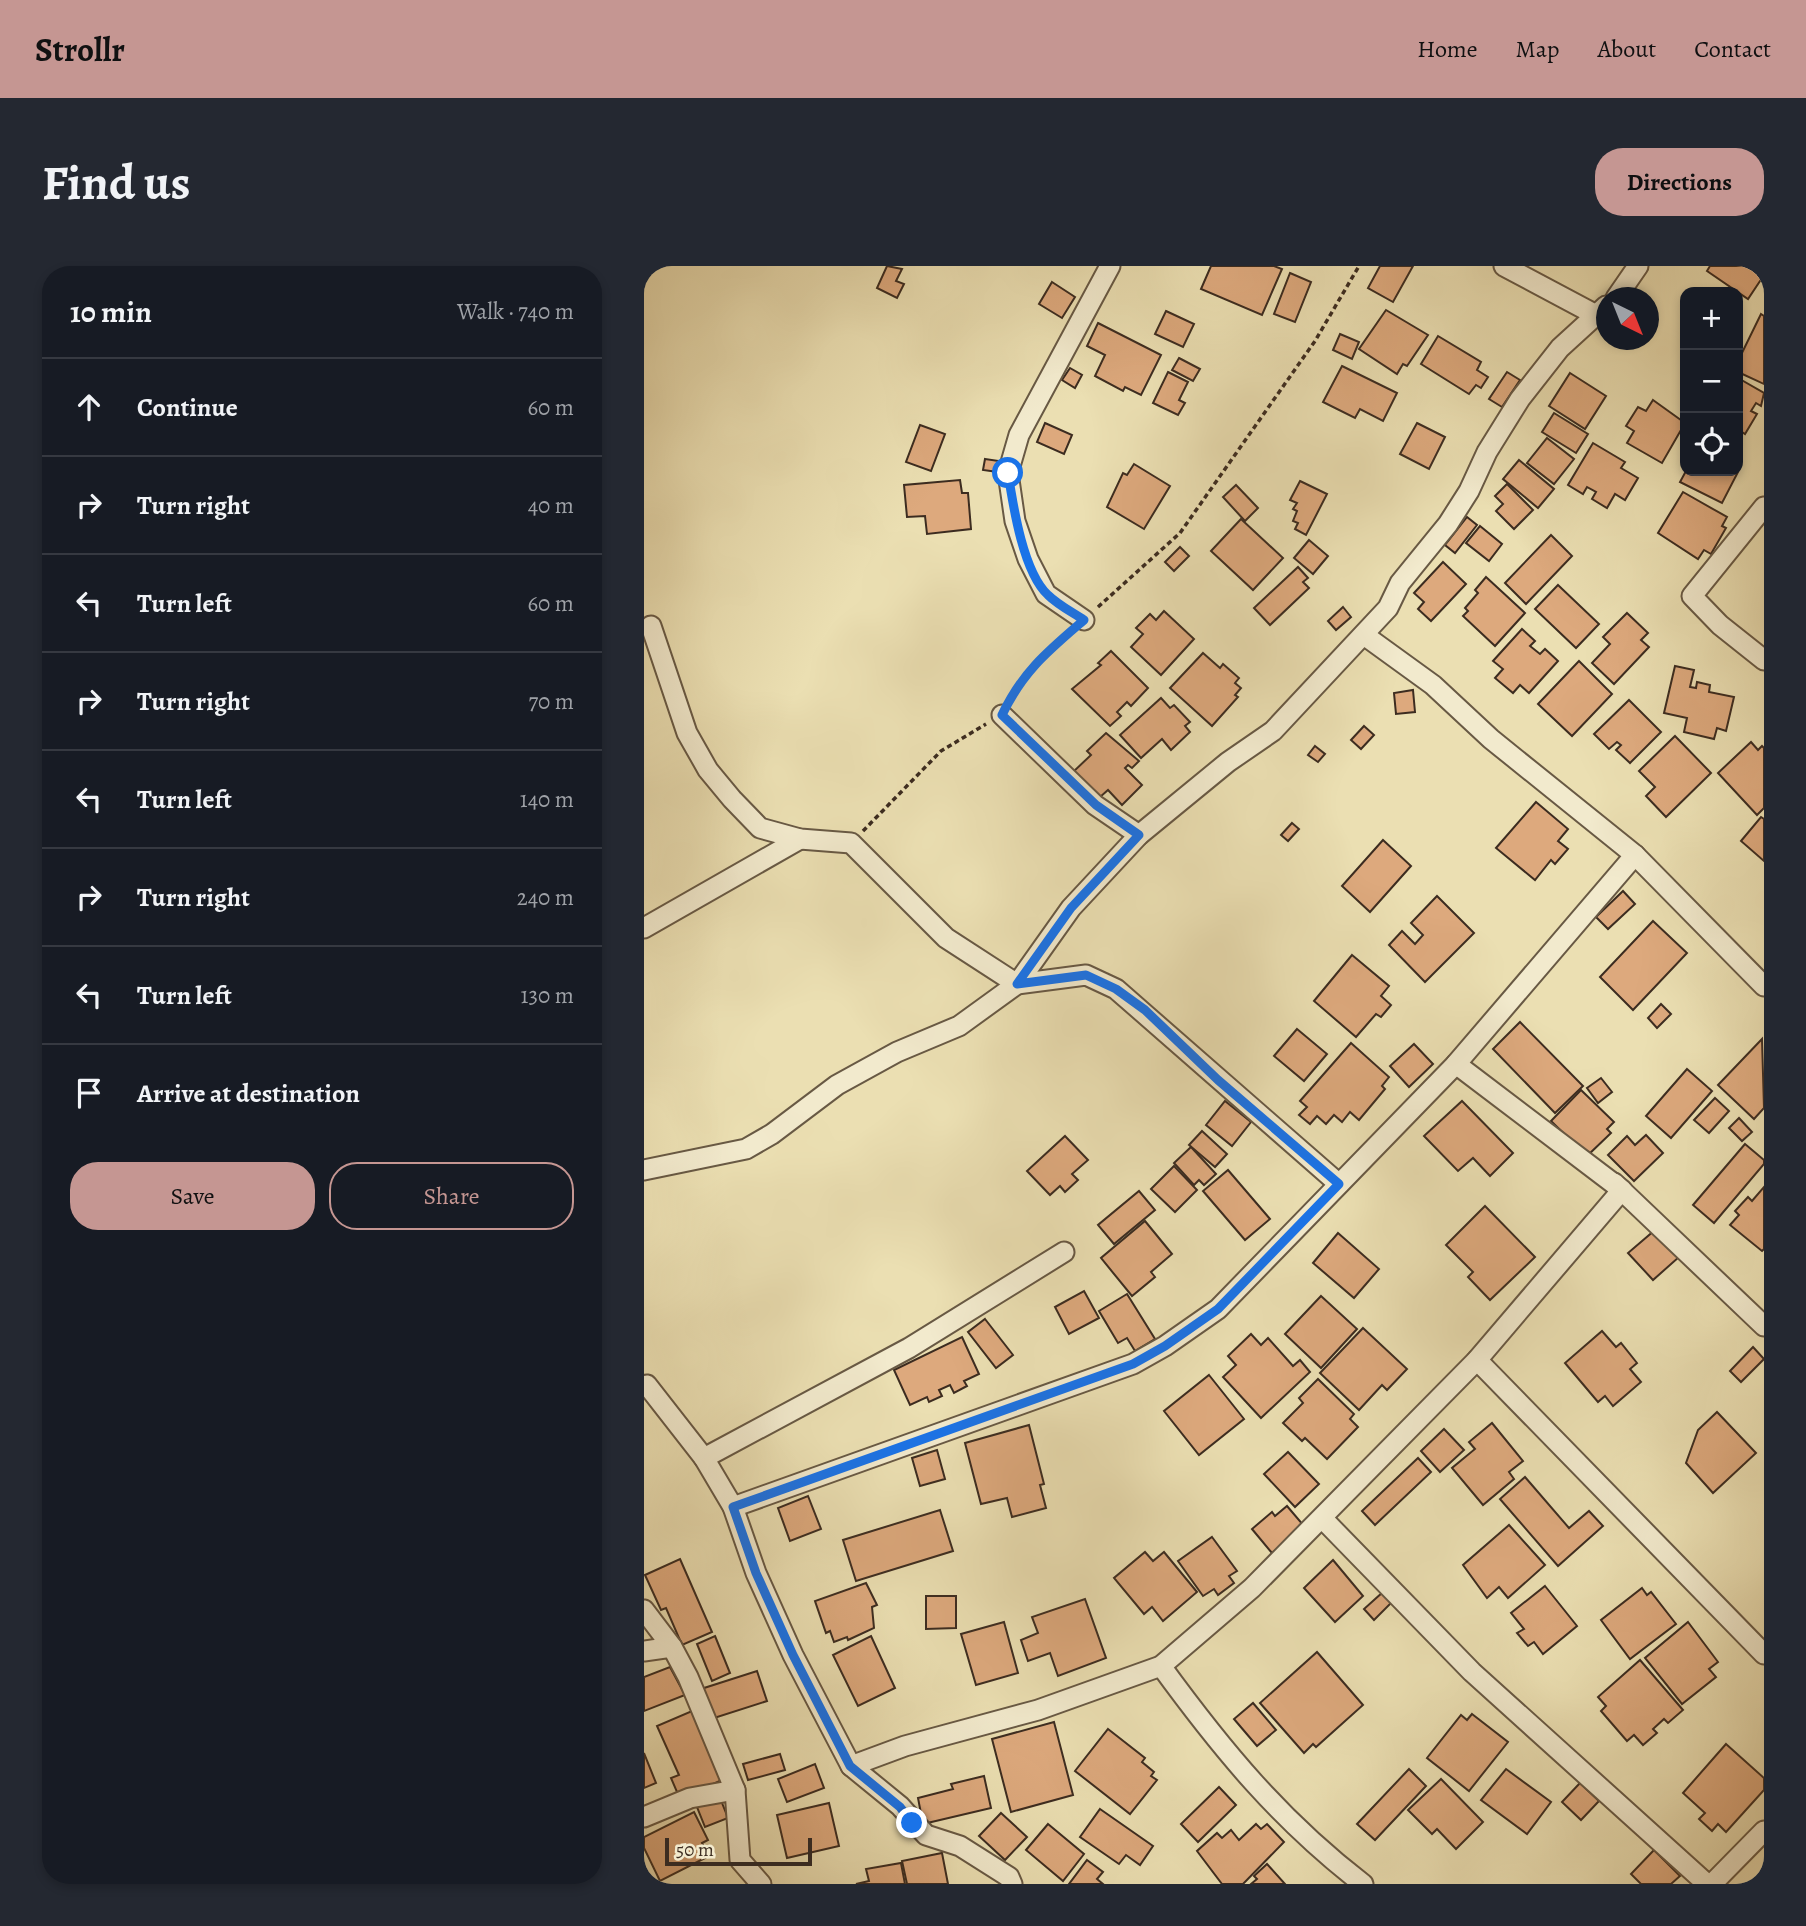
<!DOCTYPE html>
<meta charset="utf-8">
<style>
:root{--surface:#171b24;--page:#242831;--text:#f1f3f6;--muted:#9ea1a6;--line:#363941;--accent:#c59692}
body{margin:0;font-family:Alegreya,serif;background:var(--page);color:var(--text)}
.controls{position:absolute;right:21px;top:21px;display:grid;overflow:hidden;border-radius:14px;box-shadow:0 4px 10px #0003}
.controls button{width:63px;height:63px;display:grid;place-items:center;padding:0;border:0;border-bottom:2px solid var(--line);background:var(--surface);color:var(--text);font:35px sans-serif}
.compass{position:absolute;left:952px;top:21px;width:63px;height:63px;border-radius:50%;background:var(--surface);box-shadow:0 4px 10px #0003;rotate:137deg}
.scale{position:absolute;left:21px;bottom:18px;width:147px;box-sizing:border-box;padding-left:7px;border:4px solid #3c2c20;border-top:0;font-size:19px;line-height:24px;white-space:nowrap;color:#3c2c20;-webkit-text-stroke:5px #f2eacd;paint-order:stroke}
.stop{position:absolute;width:21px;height:21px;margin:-16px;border:5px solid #1a73e8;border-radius:50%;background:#fff}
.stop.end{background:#1a73e8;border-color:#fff;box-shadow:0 2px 7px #0008}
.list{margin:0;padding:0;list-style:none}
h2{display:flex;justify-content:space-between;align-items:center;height:91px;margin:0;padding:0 28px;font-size:30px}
h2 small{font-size:23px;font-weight:400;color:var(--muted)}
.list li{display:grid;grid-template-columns:46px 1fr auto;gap:21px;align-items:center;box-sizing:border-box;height:98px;padding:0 28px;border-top:2px solid var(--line)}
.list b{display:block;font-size:26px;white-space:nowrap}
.list em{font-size:23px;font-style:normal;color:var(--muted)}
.actions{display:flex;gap:14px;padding:21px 28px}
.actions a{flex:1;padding:16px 0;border:2px solid var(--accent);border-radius:28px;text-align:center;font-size:24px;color:var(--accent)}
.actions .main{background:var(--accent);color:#111}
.icon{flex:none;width:38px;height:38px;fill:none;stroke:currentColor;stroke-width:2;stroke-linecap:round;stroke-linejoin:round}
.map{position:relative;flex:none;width:1120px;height:1618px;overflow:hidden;border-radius:28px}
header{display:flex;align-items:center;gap:42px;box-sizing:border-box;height:98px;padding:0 35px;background:var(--accent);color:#111}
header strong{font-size:33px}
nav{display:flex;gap:38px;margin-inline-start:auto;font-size:24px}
.intro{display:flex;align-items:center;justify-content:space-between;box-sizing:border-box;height:168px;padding:0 42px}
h1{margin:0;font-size:49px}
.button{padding:18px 32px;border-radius:28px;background:var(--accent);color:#111;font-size:24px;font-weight:700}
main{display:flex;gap:42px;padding:0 42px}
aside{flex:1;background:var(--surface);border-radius:28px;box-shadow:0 4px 10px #0003}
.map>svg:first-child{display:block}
</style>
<header>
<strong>Strollr</strong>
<nav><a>Home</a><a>Map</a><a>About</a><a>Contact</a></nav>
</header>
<div class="intro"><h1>Find us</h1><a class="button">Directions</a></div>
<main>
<aside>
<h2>10 min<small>Walk · 740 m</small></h2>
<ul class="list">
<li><svg class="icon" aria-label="ahead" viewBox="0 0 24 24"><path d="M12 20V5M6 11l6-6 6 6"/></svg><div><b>Continue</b></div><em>60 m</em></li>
<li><svg class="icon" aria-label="right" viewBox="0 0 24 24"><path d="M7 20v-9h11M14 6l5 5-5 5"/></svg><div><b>Turn right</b></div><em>40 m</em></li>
<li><svg class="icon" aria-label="left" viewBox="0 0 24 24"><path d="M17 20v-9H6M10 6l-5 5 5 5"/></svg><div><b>Turn left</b></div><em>60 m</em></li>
<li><svg class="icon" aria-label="right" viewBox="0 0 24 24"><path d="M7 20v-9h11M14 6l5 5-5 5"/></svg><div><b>Turn right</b></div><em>70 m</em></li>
<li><svg class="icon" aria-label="left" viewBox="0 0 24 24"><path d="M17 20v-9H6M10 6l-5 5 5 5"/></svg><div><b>Turn left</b></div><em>140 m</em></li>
<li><svg class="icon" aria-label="right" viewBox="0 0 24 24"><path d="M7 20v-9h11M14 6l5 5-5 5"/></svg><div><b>Turn right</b></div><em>240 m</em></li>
<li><svg class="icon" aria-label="left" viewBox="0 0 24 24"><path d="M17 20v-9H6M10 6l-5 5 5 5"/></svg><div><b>Turn left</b></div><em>130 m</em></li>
<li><svg class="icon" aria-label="arrive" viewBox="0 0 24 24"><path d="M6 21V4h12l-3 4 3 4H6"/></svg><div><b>Arrive at destination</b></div></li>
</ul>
<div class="actions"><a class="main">Save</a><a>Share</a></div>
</aside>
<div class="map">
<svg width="1120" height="1618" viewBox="0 0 1120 1618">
<rect width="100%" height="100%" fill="#ebdfb2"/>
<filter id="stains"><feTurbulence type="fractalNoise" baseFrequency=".00286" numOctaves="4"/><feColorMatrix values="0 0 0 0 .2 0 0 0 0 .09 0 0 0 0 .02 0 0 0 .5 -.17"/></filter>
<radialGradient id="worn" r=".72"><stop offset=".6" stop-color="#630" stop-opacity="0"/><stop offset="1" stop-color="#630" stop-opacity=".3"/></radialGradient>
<!-- building -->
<g fill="#dda97d" stroke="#3c2c20" stroke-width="2">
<path d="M243 0 258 3 252 15 260 18 253 32 233 22Z"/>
<path d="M567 0H630L638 3 618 49 557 23Z"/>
<path d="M736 0H769L749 36 724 22Z"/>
<path d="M1066 0H1120V9L1104 33 1063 5Z"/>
<path d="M646 7 667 16 651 56 630 48Z"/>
<path d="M408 16 431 31 418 52 395 38Z"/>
<path d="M742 44 784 69 763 100 759 98 753 108 715 83Z"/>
<path d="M522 45 550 58 539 81 511 68Z"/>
<path d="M1117 48 1120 50V118L1094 106V95Z"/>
<path d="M454 57 517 89 497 129 481 121 479 125 451 110 461 89 443 80Z"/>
<path d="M696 68 715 76 708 93 689 84Z"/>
<path d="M794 70 837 96 833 104 844 111 837 122 832 119 825 128 777 98Z"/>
<path d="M535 92 556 103 549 115 528 104Z"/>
<path d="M698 100 753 127 739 155 716 143 711 152 679 136Z"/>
<path d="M426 102 438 109 431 122 418 114Z"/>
<path d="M524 106 544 116 535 134 541 137 534 149 509 137Z"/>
<path d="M863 106 876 114 858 141 845 133Z"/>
<path d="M926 107 962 130 941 163 905 140Z"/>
<path d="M1094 112 1120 127 1117 140 1112 137 1107 145 1113 148 1101 168 1095 164 1094 166Z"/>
<path d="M1009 134 1041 157 1018 197 983 177 990 165 982 160 994 141 1002 145Z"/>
<path d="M910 147 944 168 932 187 898 166Z"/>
<path d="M401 157 428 169 420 188 393 176Z"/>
<path d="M773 157 801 171 785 203 756 188Z"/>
<path d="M276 159 301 168 287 205 262 196Z"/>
<path d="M903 172 930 193 910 218 883 197Z"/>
<path d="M949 177 981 196 977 202 994 212 981 234 971 228 963 242 948 233 952 226 943 221 939 228 924 219Z"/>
<path d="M341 193 355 195 354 206 339 204Z"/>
<path d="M875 194 910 223 894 242 859 213Z"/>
<path d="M490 198 526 220 500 263 463 241 479 207 483 209Z"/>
<path d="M1042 205H1092L1094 206 1078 237 1036 216Z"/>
<path d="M316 214 318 227H324L327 263 283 268 281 250 263 251 260 219Z"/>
<path d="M656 215 683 228 662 269 651 263 654 257 649 255 653 245 649 243 653 237 646 234Z"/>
<path d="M863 218 889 244 870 263 852 245 859 238 851 230Z"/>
<path d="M592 219 614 242 601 255 579 231Z"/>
<path d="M1039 226 1083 251 1078 260 1082 262 1067 288 1060 284 1054 293 1014 267Z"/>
<path d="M823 251 833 259 811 287 801 279Z"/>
<path d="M597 253 639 292 609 324 567 285Z"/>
<path d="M836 260 858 278 845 295 822 277Z"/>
<path d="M907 269 928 290 882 338 861 317Z"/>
<path d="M665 274 684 290 669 308 650 292Z"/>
<path d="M536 281 545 290 530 305 521 296Z"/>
<path d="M799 296 822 318 787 355 774 343 780 336 770 327Z"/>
<path d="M654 301 664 312 659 316 665 322 626 359 610 342Z"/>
<path d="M842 311 881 347 851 380 819 350 824 345 821 342 834 327 831 324Z"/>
<path d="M914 319 955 358 932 382 891 343Z"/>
<path d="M699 341 707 351 692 364 684 355Z"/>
<path d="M520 345 550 373 517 409 487 381 499 368 492 362 506 348 512 354Z"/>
<path d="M983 347 1004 367 997 374 1005 381 970 418 948 397 966 378 959 371Z"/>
<path d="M878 363 891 375 886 380 896 388 901 383 914 395 885 427 876 419 869 427 851 412 859 403 849 395Z"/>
<path d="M467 385 504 422 487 440 483 436 473 446 477 450 466 460 428 423 457 399 454 397Z"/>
<path d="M559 387 576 402 579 398 595 412 591 417 597 422 591 429 594 431 568 460 526 422Z"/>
<path d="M935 395 968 428 928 470 894 438Z"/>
<path d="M1031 400 1050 404 1046 421 1052 422 1053 416 1066 419 1065 426 1090 431 1082 465 1073 462 1070 473 1040 466 1043 452 1020 447Z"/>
<path d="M769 424 771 446 752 448 750 427Z"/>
<path d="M517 432 526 442 530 439 546 456 541 460 546 466 527 484 518 473 497 492 476 469Z"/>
<path d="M985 434 1017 466 986 497 972 484 977 479 973 476 965 483 950 468Z"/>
<path d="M720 460 730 469 717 483 707 474Z"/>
<path d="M462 467 495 495 488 502 484 499 481 502 498 519 478 539 464 524 455 532 429 506 447 489 443 485Z"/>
<path d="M1031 470 1067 507 1022 551 1002 530 1011 521 995 505Z"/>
<path d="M1107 476 1114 484 1118 480 1120 482V542L1113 549 1074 507Z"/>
<path d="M671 480 681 488 674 496 664 489Z"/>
<path d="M892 536 924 563 914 575 924 583 911 598 907 594 891 614 852 582Z"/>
<path d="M1117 551 1120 553V595L1097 575Z"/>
<path d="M648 557 655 563 644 575 637 569Z"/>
<path d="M739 574 767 600 726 646 698 620Z"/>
<path d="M979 625 991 638 964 663 952 651Z"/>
<path d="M793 630 830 667 781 716 745 679 758 665 771 678 779 669 767 657Z"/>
<path d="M1009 655 1043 687 989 744 956 711Z"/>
<path d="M708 689 745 720 737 730 747 739 737 751 732 748 712 771 670 735Z"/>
<path d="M1017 738 1027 748 1013 762 1004 752Z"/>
<path d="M876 756 939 820 911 847 849 783Z"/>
<path d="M653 763 683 788 660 815 630 790Z"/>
<path d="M1118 773 1120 842 1110 853 1074 819Z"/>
<path d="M707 777 745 811 738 820 741 823 715 854 706 846 698 856 690 849 682 858 673 850 666 858 655 849 663 841 656 835Z"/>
<path d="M770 778 789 798 765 821 746 800Z"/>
<path d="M1043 803 1068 825 1027 872 1002 850Z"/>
<path d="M957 812 968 826 954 837 943 822Z"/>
<path d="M937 824 970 856 963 863 967 867 943 890 907 855Z"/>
<path d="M1071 832 1085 845 1065 867 1050 854Z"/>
<path d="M581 835 607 856 588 880 562 859Z"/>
<path d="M818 835 869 887 846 910 829 892 814 905 780 870Z"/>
<path d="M1095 852 1108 866 1098 875 1085 862Z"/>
<path d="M558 865 583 888 571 901 545 879Z"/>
<path d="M1002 869 1019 887 990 915 964 889 983 870 991 879Z"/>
<path d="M421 870 444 894 428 908 434 914 421 926 416 920 406 929 383 905Z"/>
<path d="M1101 878 1120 894V898L1070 957 1049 939Z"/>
<path d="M547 881 572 908 560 919 555 914 550 919 530 897Z"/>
<path d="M530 900 553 924 531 946 507 923Z"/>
<path d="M584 904 626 953 601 974 559 925Z"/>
<path d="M1120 921V983L1118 985 1086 959 1095 949 1091 945 1104 931 1108 935Z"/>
<path d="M495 925 511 944 470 978 454 959Z"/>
<path d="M841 940 891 991 846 1034 824 1011 829 1006 802 979Z"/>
<path d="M501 955 528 988 507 1006 511 1011 488 1030 457 992Z"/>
<path d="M1011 964 1035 991 1009 1014 984 987Z"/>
<path d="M694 967 735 1003 710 1032 669 997Z"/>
<path d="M440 1025 455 1052 425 1068 411 1041Z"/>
<path d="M483 1028 511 1073 491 1085 483 1072 474 1077 455 1045Z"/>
<path d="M677 1030 713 1063 677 1102 641 1068Z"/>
<path d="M341 1053 369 1089 352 1102 324 1066Z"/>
<path d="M719 1062 763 1103 743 1124 738 1119 715 1144 676 1107Z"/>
<path d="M958 1065 972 1081 977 1077 993 1097 986 1103 997 1116 969 1140 961 1130 954 1136 921 1097Z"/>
<path d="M607 1068 617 1079 624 1072 649 1100 656 1094 666 1106 617 1152 579 1111 592 1099 584 1090Z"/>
<path d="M318 1071 335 1108 320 1115 323 1120 310 1127 306 1119 295 1124 298 1130 285 1136 283 1131 266 1139 250 1104Z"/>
<path d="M1109 1081 1120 1093 1097 1116 1086 1105Z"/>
<path d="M565 1109 600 1153 555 1189 520 1145Z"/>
<path d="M674 1113 710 1148 706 1153 714 1161 683 1193 661 1172 658 1175 639 1157 659 1137 655 1132Z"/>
<path d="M1073 1146 1112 1187 1069 1227 1042 1197 1054 1164Z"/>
<path d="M848 1157 879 1195 865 1206 870 1213 839 1239 808 1202 831 1183 825 1176Z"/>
<path d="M385 1159 400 1218 396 1219 402 1242 368 1251 363 1232 337 1238 321 1177Z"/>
<path d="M800 1163 820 1184 796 1206 777 1185Z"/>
<path d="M293 1184 301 1213 276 1220 268 1192Z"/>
<path d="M644 1186 675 1218 651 1241 620 1208Z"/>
<path d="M774 1192 787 1206 731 1259 718 1245Z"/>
<path d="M881 1211 925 1262 945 1245 959 1260 914 1300 856 1233Z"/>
<path d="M164 1230 177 1263 146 1275 134 1242Z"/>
<path d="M643 1240 660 1260 628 1287 608 1263 628 1246 631 1250Z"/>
<path d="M296 1244 309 1285 212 1315 199 1274Z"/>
<path d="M865 1259 901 1299 864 1332 855 1321 843 1332 819 1299Z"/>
<path d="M568 1271 593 1305 585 1310 590 1317 574 1329 570 1323 559 1330 534 1295Z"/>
<path d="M501 1286 509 1295 520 1286 553 1326 519 1355 508 1341 500 1348 470 1312Z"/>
<path d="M36 1293 68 1366 38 1379 22 1342 17 1344 1 1309Z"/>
<path d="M689 1294 719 1330 691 1356 660 1322Z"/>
<path d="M222 1317 233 1339 228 1341 230 1362 204 1374 203 1371 190 1376 186 1365 182 1367 171 1335Z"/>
<path d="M901 1320 933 1360 899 1388 890 1376 884 1380 873 1367 880 1363 867 1347Z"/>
<path d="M998 1322 1003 1329 1007 1326 1032 1358 986 1393 957 1354Z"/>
<path d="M739 1326 748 1336 730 1354 720 1343Z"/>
<path d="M282 1330H312V1362L282 1363Z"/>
<path d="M441 1333 462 1392 414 1410 406 1387 384 1395 377 1374 394 1367 388 1351Z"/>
<path d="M360 1356 374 1407 332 1419 317 1368Z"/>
<path d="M1044 1356 1074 1396 1065 1403 1072 1411 1038 1438 1001 1392Z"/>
<path d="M71 1370 86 1407 68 1415 53 1378Z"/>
<path d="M227 1370 251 1422 214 1440 189 1389Z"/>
<path d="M673 1386 719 1439 672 1481 669 1478 660 1487 616 1437Z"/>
<path d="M996 1394 1039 1444 1024 1457 1020 1453 1009 1463 1013 1467 999 1479 990 1469 983 1475 957 1445 962 1440 954 1431Z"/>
<path d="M26 1401 41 1429 0 1445V1411Z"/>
<path d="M113 1405 123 1435 67 1453 57 1423Z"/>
<path d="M609 1437 632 1464 613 1480 590 1453Z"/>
<path d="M48 1445 78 1514 36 1533 27 1512 35 1509 13 1460Z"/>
<path d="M828 1448 864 1476 825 1525 783 1492 817 1449 823 1454Z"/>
<path d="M410 1456 429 1529 367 1546 348 1473Z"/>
<path d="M464 1463 501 1492 498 1496 510 1506 507 1510 513 1514 486 1548 431 1505Z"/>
<path d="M1082 1478 1120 1512V1524L1082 1566 1074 1558 1068 1565 1055 1553 1061 1547 1039 1527Z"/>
<path d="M0 1487 12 1517 0 1522Z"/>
<path d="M136 1488 141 1504 104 1514 99 1498Z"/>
<path d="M171 1498 180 1522 143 1536 134 1513Z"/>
<path d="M765 1503 782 1520 731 1574 713 1558Z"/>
<path d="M862 1503 907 1536 883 1568 837 1534Z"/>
<path d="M340 1510 347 1542 279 1558 274 1532 309 1523 307 1518Z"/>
<path d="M797 1513 839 1556 812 1583 793 1563 788 1568 764 1544Z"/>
<path d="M936 1517 955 1535 937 1554 918 1536Z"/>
<path d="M575 1521 592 1539 554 1576 537 1558Z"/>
<path d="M76 1532 84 1552 61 1561 53 1541Z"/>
<path d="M185 1537 195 1580 143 1592 133 1549Z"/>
<path d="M456 1543 509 1580 496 1599 482 1589 475 1598 436 1571Z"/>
<path d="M50 1546 64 1574 58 1577 65 1590 16 1615 0 1582V1571Z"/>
<path d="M357 1547 383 1571 361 1594 335 1570Z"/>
<path d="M404 1558 440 1588 419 1615 382 1584Z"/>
<path d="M612 1558 617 1563 623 1558 640 1576 599 1618H578L553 1585 573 1567 578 1572 587 1564 595 1574Z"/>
<path d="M1010 1584 1036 1610 1027 1618H997L987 1608Z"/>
<path d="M298 1587 304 1618H263L258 1595Z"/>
<path d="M443 1594 459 1606 453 1613 459 1618H425Z"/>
<path d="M257 1597 261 1618H212L225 1615 222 1603Z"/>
<path d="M623 1598 641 1618H607L613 1613 610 1610Z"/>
</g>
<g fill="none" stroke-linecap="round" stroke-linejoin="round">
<!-- street casing -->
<g stroke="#685944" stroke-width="23">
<g id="street">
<path d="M860 0 952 49"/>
<path d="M972 32 994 0"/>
<path d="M1120 241 1048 330 1076 359 1120 394"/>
<path d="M440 354 402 328 384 293 371 255 364 207 375 169 466 0"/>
<path d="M7 360 43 467 64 504 88 533 116 562 156 573 207 577 302 672 373 718 442 709 472 723 695 918"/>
<path d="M720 369 789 419 847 473 991 589 1120 720"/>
<path d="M358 449 451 539 495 569"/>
<path d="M0 662 156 573"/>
<path d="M0 904 102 883 128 868 193 819 253 786 315 760 373 718 427 642 495 569 584 496 629 465 744 342 756 317 804 258 825 225 843 186 876 133 916 82 962 40"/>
<path d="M970 917 1120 1060"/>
<path d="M833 1094 1120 1388"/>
<path d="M3 1119 60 1192 89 1241 112 1307 149 1389 207 1500 256 1540 282 1569 316 1580 365 1611 368 1618"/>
<path d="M60 1192 265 1082 420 986"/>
<path d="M89 1241 489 1098 521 1080 574 1043 812 798 991 589"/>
<path d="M679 1253 828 1406 1063 1618"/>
<path d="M0 1344 28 1381 44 1411 91 1524 96 1594 117 1618"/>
<path d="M0 1385 28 1381"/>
<path d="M517 1400C579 1485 636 1554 719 1618"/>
<path d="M207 1500 261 1480 394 1444 517 1400 608 1322 833 1094 978 924 812 798"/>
<path d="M0 1551 46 1532 91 1524"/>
<path d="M1068 1618 1120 1565"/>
</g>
</g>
<!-- path -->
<g stroke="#3c2c20" stroke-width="3.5" stroke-dasharray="5 3.5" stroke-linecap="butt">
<path d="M454 341 536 267 671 75 715 0"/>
<path d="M366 434C379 406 402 387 425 367"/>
<path d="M219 565 297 485 342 458"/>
</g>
<!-- street -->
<use href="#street" stroke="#f2eacd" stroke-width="19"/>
</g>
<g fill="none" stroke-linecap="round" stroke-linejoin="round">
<!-- route -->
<path stroke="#1a73e8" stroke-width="9" d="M268 1557 256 1541 206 1500 149 1389 112 1307 89 1241 489 1098 521 1080 574 1043 695 918 574 814 501 744 472 723 442 709 373 718 427 642 495 569 452 539 358 449C379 405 404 385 440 354 428 346 414 339 404 329 379 306 369 239 364 207"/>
</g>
<rect width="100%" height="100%" filter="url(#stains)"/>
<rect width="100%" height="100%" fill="url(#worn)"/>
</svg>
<div class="controls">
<button>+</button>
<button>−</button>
<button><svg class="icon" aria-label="locate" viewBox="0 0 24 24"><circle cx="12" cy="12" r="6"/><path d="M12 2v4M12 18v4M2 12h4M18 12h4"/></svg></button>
</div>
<svg class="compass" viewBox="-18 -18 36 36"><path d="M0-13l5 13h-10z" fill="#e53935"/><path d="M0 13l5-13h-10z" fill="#9ea1a6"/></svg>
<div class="scale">50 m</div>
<div class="stop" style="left:364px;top:207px"></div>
<div class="stop end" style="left:268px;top:1557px"></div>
</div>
</main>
